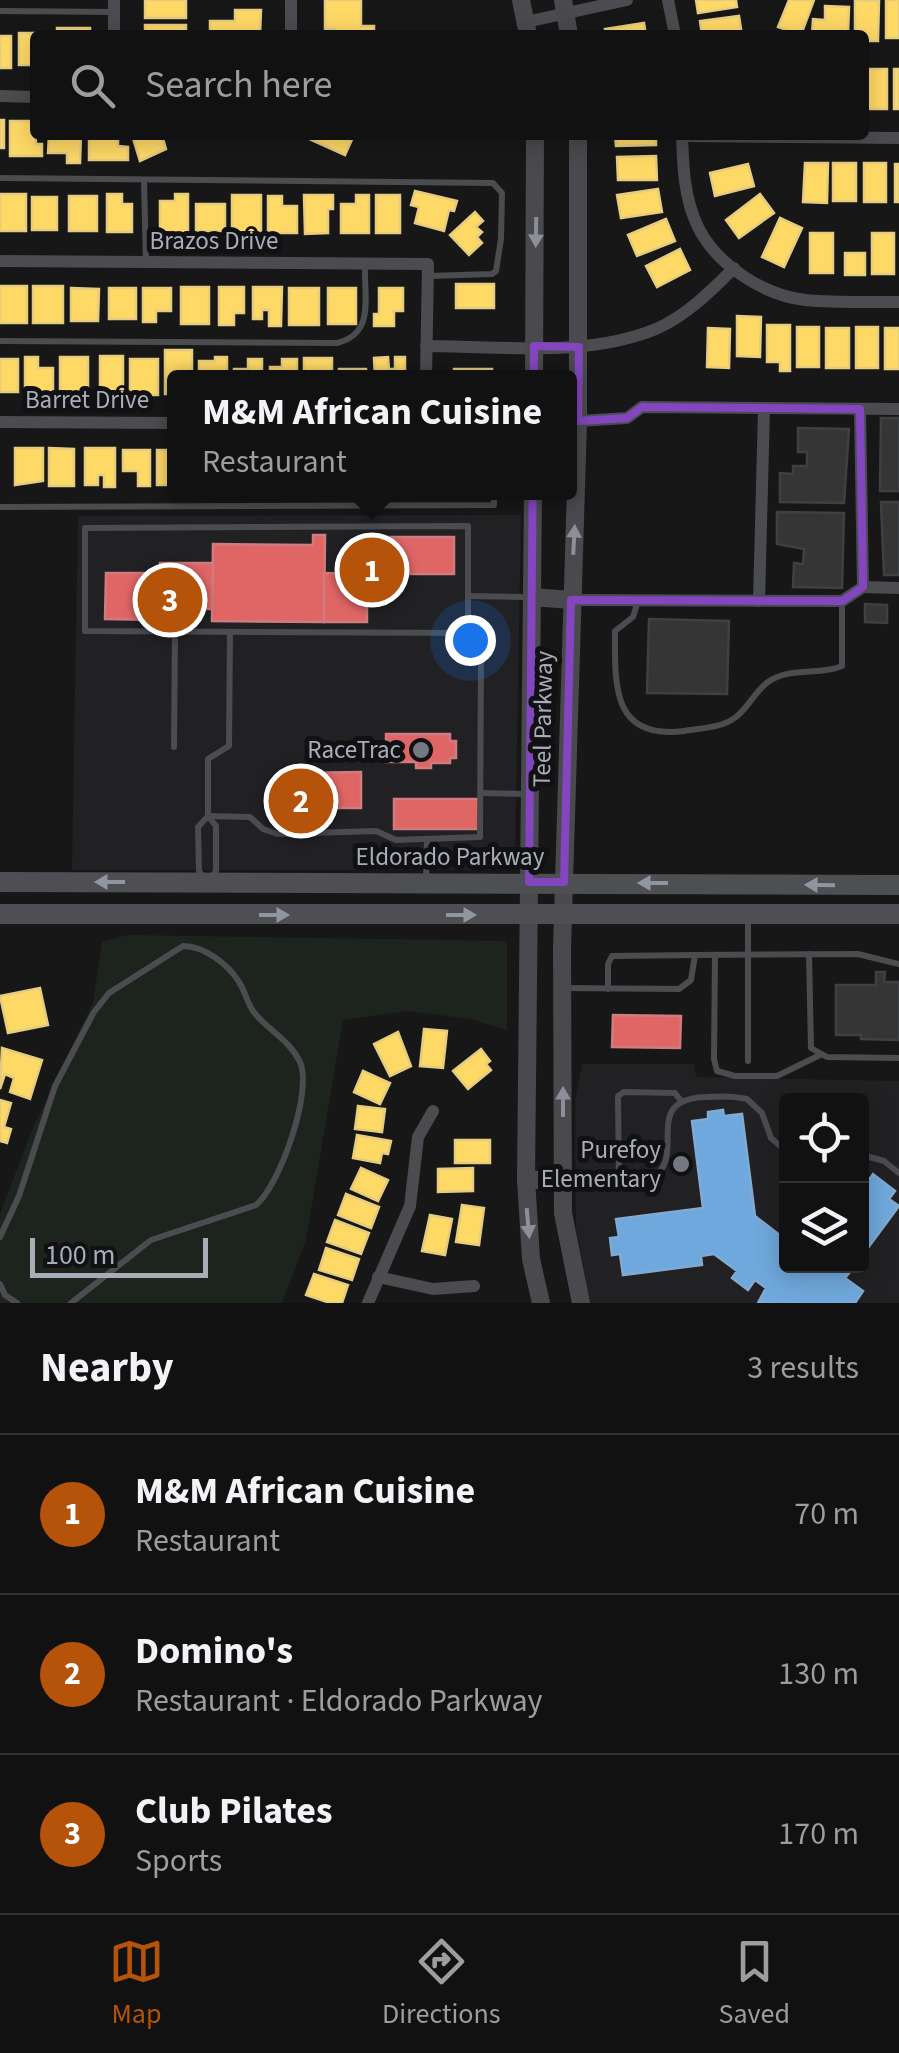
<!DOCTYPE html>
<meta charset="utf-8">
<style>
:root{--surface:#111;--page:#1e1f1f;--text:#f1f3f6;--muted:#9c9d9f;--line:#303131;--accent:#b45309}
body{margin:0;font-family:"Source Sans 3",sans-serif;background:var(--page);color:var(--text)}
.controls{position:absolute;right:30px;bottom:30px;display:grid;overflow:hidden;border-radius:10px;box-shadow:0 5px 25px #0003}
.controls button{width:90px;height:90px;display:grid;place-items:center;padding:0;border:0;border-bottom:2px solid var(--line);background:var(--surface);color:var(--text);font:50px sans-serif}
.scale{position:absolute;left:30px;bottom:25px;width:178px;box-sizing:border-box;padding-left:10px;border:5px solid #a8adb8;border-top:0;font-size:28px;line-height:35px;white-space:nowrap;color:#a8adb8;-webkit-text-stroke:8px #111113;paint-order:stroke}
.you{position:absolute;left:470px;top:640px;width:35px;height:35px;margin:-25px;border:8px solid #fff;border-radius:50%;background:#1a73e8;box-shadow:0 0 0 15px #1a73e833}
.badge{display:grid;place-items:center;width:65px;height:65px;border-radius:50%;background:var(--accent);color:#fff;font-size:32px;font-weight:700}
.pin{position:absolute;translate:-50% -50%;border:5px solid #fff;box-shadow:0 2px 10px #0006}
.popup{position:absolute;left:167px;top:370px;width:410px;height:130px;box-sizing:border-box;display:grid;place-content:center;border-radius:10px;background:var(--surface);filter:drop-shadow(0 2px 8px #0005);font-size:32px;white-space:nowrap;color:var(--muted)}
.popup b{font-size:38px;color:var(--text)}
.popup::after{content:'';position:absolute;left:50%;top:100%;margin-left:-20px;border:20px solid transparent;border-top-color:var(--surface)}
.list{margin:0;padding:0;list-style:none}
h2{display:flex;justify-content:space-between;align-items:center;height:130px;margin:0;padding:0 40px;font-size:42px}
h2 small{font-size:32px;font-weight:400;color:var(--muted)}
.list li{display:grid;grid-template-columns:65px 1fr auto;gap:30px;align-items:center;box-sizing:border-box;height:160px;padding:0 40px;border-top:2px solid var(--line)}
.list b{display:block;font-size:38px;white-space:nowrap}
.list p{margin:0;font-size:32px;white-space:nowrap;color:var(--muted)}
.list em{font-size:32px;font-style:normal;color:var(--muted)}
.icon{flex:none;width:55px;height:55px;fill:none;stroke:currentColor;stroke-width:2;stroke-linecap:round;stroke-linejoin:round}
.map{position:relative;flex:none;width:899px;height:1303px;overflow:hidden}
.search{position:absolute;background:var(--surface);box-shadow:0 5px 25px #0003;left:30px;right:30px;top:30px;height:110px;display:flex;align-items:center;gap:25px;box-sizing:border-box;padding:0 35px;border-radius:10px;color:var(--muted);font-size:38px}
.sheet{height:610px;background:var(--surface)}
nav{display:flex;justify-content:space-around;align-items:center;box-sizing:border-box;height:140px;border-top:2px solid var(--line);background:var(--surface);font-size:28px;color:var(--muted)}
nav a{display:grid;justify-items:center;gap:5px}
nav .on{color:var(--accent)}
.map>svg:first-child{display:block}
</style>
<div class="map">
<svg width="899" height="1303" viewBox="0 0 899 1303">
<rect width="100%" height="100%" fill="#171717"/>
<!-- built -->
<g fill="#212123" fill-rule="evenodd">
<path d="M521 515 515 854 507 870H72L78 516Z"/>
<path d="M582 1064H694L696 1077 899 1081V1303H590L576 1228 575 1101ZM786 1100H862V1266H786Z"/>
</g>
<!-- green -->
<path fill="#1d241e" d="M127 935 507 941V1030L471 1019 407 1011 343 1020 306 1240 282 1303H0V1214L32 1130 93 1002 102 942Z"/>
<!-- homes -->
<g fill="#ffd966" stroke="#e5cc7f" stroke-width="2.5">
<rect x="145" y="0" width="41" height="18"/>
<path d="M325 0H361V26H374V35H335V29H325Z"/>
<path d="M696 0H736L737 7 698 13Z"/>
<path d="M789 0H814L801 35 778 27Z"/>
<path d="M855 0 879 1 878 41H864V35H855Z"/>
<rect x="886" y="0" width="13" height="38"/>
<path d="M825 6 849 7 848 35H812L813 19 825 20Z"/>
<path d="M235 10H261L260 35H210V21H235Z"/>
<path d="M739 16 742 35H702L700 21Z"/>
<path d="M644 23 646 35H606L605 29Z"/>
<rect x="145" y="25" width="41" height="10"/>
<rect x="57" y="28" width="33" height="7"/>
<path d="M19 33H48L35 35V65H19Z"/>
<rect x="0" y="36" width="11" height="32"/>
<rect x="864" y="69" width="23" height="40"/>
<rect x="894" y="69" width="5" height="40"/>
<rect x="0" y="120" width="4" height="28"/>
<path d="M10 121H35L36 144H42V156H10Z"/>
<path d="M49 135H81L80 163H67V153H48Z"/>
<path d="M89 135H118V146L128 147V160H89Z"/>
<path d="M132 135H162L166 149 140 161Z"/>
<path d="M311 135H354L345 155 309 139Z"/>
<path d="M615 135H656V145L616 146Z"/>
<path d="M656 156 657 180H618L617 157Z"/>
<path d="M805 163H828L827 203 803 202Z"/>
<rect x="833" y="163" width="23" height="38"/>
<rect x="864" y="163" width="22" height="39"/>
<path d="M748 164 754 186 715 196 710 173Z"/>
<rect x="895" y="164" width="4" height="38"/>
<path d="M658 189 662 212 621 218 617 195Z"/>
<path d="M415 191 457 201 454 211 449 210 444 231 415 223 419 207 411 205Z"/>
<rect x="0" y="194" width="26" height="37"/>
<path d="M107 194H122V204H132V232H107Z"/>
<path d="M175 194H188V233H160V201H175Z"/>
<path d="M760 194 774 213 739 238 726 220Z"/>
<rect x="232" y="195" width="29" height="38"/>
<path d="M304 195H333V209H328V233L305 234Z"/>
<path d="M356 195H369V233H341V204H356Z"/>
<rect x="376" y="195" width="24" height="38"/>
<rect x="69" y="196" width="28" height="35"/>
<path d="M268 196H282V206H297V233H268Z"/>
<rect x="32" y="197" width="25" height="33"/>
<rect x="196" y="204" width="29" height="27"/>
<path d="M475 212 483 221 476 227 482 232 477 237 482 243 469 255 450 235Z"/>
<path d="M780 218 802 228 784 267 762 257Z"/>
<path d="M666 219 675 241 637 256 628 235Z"/>
<rect x="810" y="233" width="23" height="40"/>
<rect x="872" y="233" width="22" height="41"/>
<path d="M680 249 690 270 657 287 646 266Z"/>
<rect x="845" y="253" width="20" height="22"/>
<rect x="456" y="284" width="38" height="24"/>
<rect x="0" y="286" width="27" height="37"/>
<rect x="33" y="286" width="30" height="37"/>
<rect x="181" y="287" width="28" height="37"/>
<path d="M219 287H244V313H234V325H219Z"/>
<path d="M253 287H282L281 326H269V310H262V319H253Z"/>
<path d="M71 288 99 289 98 321H71Z"/>
<rect x="109" y="288" width="27" height="31"/>
<path d="M143 288H171V311H156V322H143Z"/>
<rect x="289" y="288" width="30" height="37"/>
<rect x="328" y="288" width="28" height="36"/>
<path d="M379 288H403V311H394V326H374V314H379Z"/>
<path d="M737 316 761 317 760 357 737 356Z"/>
<path d="M767 325H790V371H780V362H767Z"/>
<rect x="797" y="327" width="22" height="40"/>
<rect x="856" y="327" width="22" height="41"/>
<path d="M708 328 730 329 729 368 707 367Z"/>
<rect x="826" y="328" width="23" height="40"/>
<rect x="885" y="328" width="14" height="41"/>
<path d="M165 350H192V378H175V394H165Z"/>
<rect x="100" y="356" width="23" height="39"/>
<path d="M25 357H38V368H53V394H25Z"/>
<rect x="60" y="357" width="28" height="38"/>
<path d="M215 357H227V378H199V361H215Z"/>
<path d="M388 357 389 369H395V357H405V378H375L374 358Z"/>
<rect x="304" y="358" width="28" height="20"/>
<rect x="0" y="359" width="18" height="33"/>
<rect x="130" y="359" width="28" height="36"/>
<path d="M248 359H262V378H234V369H248Z"/>
<path d="M282 359H297V378H270V367H282Z"/>
<rect x="339" y="369" width="27" height="9"/>
<rect x="454" y="369" width="38" height="9"/>
<path d="M15 448H43V481L15 485Z"/>
<path d="M49 448 74 449V486H49Z"/>
<path d="M85 448H115V487H104V475H98V485H85Z"/>
<path d="M123 450H150V486H138V471H123Z"/>
<path d="M157 450H175V474H170V485H157Z"/>
<path d="M40 988 48 1025 8 1033 0 996Z"/>
<path d="M424 1029 447 1031 443 1068 420 1066Z"/>
<path d="M398 1032 411 1066 390 1076 374 1044Z"/>
<path d="M2 1048 42 1060 30 1099 10 1092 14 1078 5 1074 0 1089Z"/>
<path d="M481 1049 490 1061 486 1064 491 1070 468 1089 453 1071Z"/>
<path d="M363 1071 390 1083 380 1104 354 1092Z"/>
<path d="M0 1100 11 1103 4 1127 11 1129 7 1143 0 1141Z"/>
<path d="M358 1106 385 1109 382 1132 355 1129Z"/>
<path d="M357 1135 391 1141 388 1154 382 1153 380 1163 353 1158Z"/>
<rect x="455" y="1140" width="35" height="23"/>
<path d="M361 1168 388 1180 378 1201 351 1189Z"/>
<path d="M473 1168V1191L438 1192V1169Z"/>
<path d="M346 1194 379 1207 371 1228 338 1215Z"/>
<path d="M462 1205 484 1208 479 1245 456 1242Z"/>
<path d="M430 1215 452 1219 445 1255 422 1251Z"/>
<path d="M335 1220 369 1233 361 1254 327 1242Z"/>
<path d="M326 1248 359 1259 352 1280 319 1270Z"/>
<path d="M314 1274 348 1285 342 1303H330L306 1295Z"/>
</g>
<!-- shops -->
<g fill="#e06666" stroke="#cf7b7f" stroke-width="2.5">
<path d="M313 535H325L324 622 212 621 213 544 313 545Z"/>
<path d="M368 537H454V574H367Z"/>
<path d="M160 563H213L212 609H159Z"/>
<path d="M106 573H160L159 620 105 619Z"/>
<path d="M324 573 367 574V622H324Z"/>
<path d="M386 734H450V741H456V758H450V763H431V768H416V762H386Z"/>
<path d="M361 772V808H296V773Z"/>
<rect x="394" y="799" width="87" height="30"/>
<path d="M613 1015 681 1016 680 1048 612 1047Z"/>
</g>
<!-- schools -->
<g fill="#6fa8dc" stroke="#80aad1" stroke-width="2.5">
<path d="M723 1110 724 1116 742 1114 755 1216 786 1240V1266H855L845 1278 863 1291 855 1303H758L766 1288 755 1280 748 1290 732 1278 737 1271 714 1254 701 1256 702 1265 623 1275 620 1254 612 1255 610 1238 619 1237 616 1219 703 1208 692 1121 708 1119V1112Z"/>
<path d="M862 1173 870 1179 873 1174 895 1191 889 1199 899 1206 862 1256Z"/>
</g>
<!-- building -->
<g fill="#353536" stroke="#3f4043" stroke-width="2.5">
<path d="M881 418H899V491H880Z"/>
<path d="M798 428 849 429 844 503 780 502V473L793 474V466H807V452H798Z"/>
<path d="M881 502H899V575H884Z"/>
<path d="M777 512 844 513 842 588 793 587 794 563 803 564 804 549 777 544Z"/>
<path d="M865 604 887 605V623L865 622Z"/>
<path d="M649 619 729 621 727 694 647 693Z"/>
<path d="M876 972H885L884 982H899V1040L861 1039V1035H836V985H876Z"/>
</g>
<g fill="none" stroke-linecap="round" stroke-linejoin="round">
<!-- service -->
<g stroke="#4b4c50" stroke-width="6">
<path d="M0 11 114 12"/>
<path d="M0 178 493 183 502 193 501 239 496 271 492 274 428 276"/>
<path d="M144 180 146 263"/>
<path d="M0 341 337 343C375 334 364 298 365 266"/>
<path d="M0 507 494 505V492"/>
<path d="M468 596 527 597"/>
<path d="M638 601 633 617 615 631C615 684 611 740 684 731 702 728 722 728 736 717 749 707 756 690 768 682 791 666 819 676 842 666V603"/>
<path d="M174 747 175 632"/>
<path d="M482 793 525 794"/>
<path d="M208 816 250 817 263 829 278 834 376 831 396 840 480 837 481 656 468 641C468 603 468 564 468 526L85 528V631L468 633"/>
<path d="M208 816 198 827 199 871 207 883 216 871V826L208 816V759L229 746 230 632"/>
<path d="M426 878 427 839"/>
<path d="M748 916V1061"/>
<path d="M809 954 811 1048 827 1057 899 1058"/>
<path d="M715 955 714 1059 717 1071 735 1076H777L820 1055"/>
<path d="M564 988 679 989 691 980 695 955 858 954 899 964"/>
<path d="M608 989V964L612 956 695 955"/>
<path d="M862 1155 884 1161 899 1173"/>
<path d="M564 1182C586 1182 631 1188 650 1179 691 1158 637 1098 708 1097 721 1096 734 1096 747 1099L762 1113 771 1138 786 1151"/>
<path d="M619 1183 618 1096 624 1092 675 1093 681 1101"/>
<path d="M0 1237 19 1196 55 1086 94 1012 109 993 183 946C204 946 228 964 239 982 245 991 247 1002 253 1011 266 1029 289 1039 300 1062 313 1091 280 1185 256 1205L151 1240 71 1303"/>
<path d="M0 1284 5 1295 17 1303"/>
</g>
<!-- minor -->
<g stroke="#4b4c50" stroke-width="12">
<path d="M668 0 675 35"/>
<path d="M526 22 627 0"/>
<path d="M114 35V0"/>
<path d="M291 35V0"/>
<path d="M0 96 35 97"/>
<path d="M682 135C683 167 684 198 698 227 717 265 763 295 805 300 836 303 868 302 899 302"/>
<path d="M682 136 899 138"/>
<path d="M0 261 428 264 426 378"/>
<path d="M426 346C501 346 585 358 656 329 686 316 711 291 734 268"/>
<path d="M860 409 863 587"/>
<path d="M578 421 627 418 642 407 899 409"/>
<path d="M0 422 175 423"/>
<path d="M571 600 842 601 863 587 899 588"/>
<path d="M759 601 764 409"/>
<path d="M378 1277 433 1289 474 1286"/>
<path d="M368 1303 410 1206 418 1137 433 1111"/>
</g>
<!-- secondary -->
<g stroke="#4a4a4e" stroke-width="18">
<path d="M521 0 528 35"/>
<path d="M563 0 569 35"/>
<path d="M578 135V421L562 948 563 1213 581 1303"/>
<path d="M534 378 535 135"/>
<path d="M533 492 526 1179 531 1259 541 1303"/>
<path d="M532 597 571 600"/>
<path d="M526 1179 563 1182"/>
</g>
<!-- primary -->
<g stroke="#4d4f52" stroke-width="20">
<path d="M0 882 899 885"/>
<path d="M0 914H899"/>
</g>
</g>
<!-- one-way arrows -->
<defs><path id="oneway-solid" d="M-6-.8H1V-3.2L6.5 0L1 3.2V.8H-6Z" transform="scale(2.5)"/></defs>
<g fill="#8c8f98">
<use href="#oneway-solid" transform="translate(536 232) rotate(91)"/>
<use href="#oneway-solid" transform="translate(574 540) rotate(-87)"/>
<use href="#oneway-solid" transform="translate(563 1102) rotate(-90)"/>
<use href="#oneway-solid" transform="translate(528 1223) rotate(85)"/>
</g>
<g fill="#91969e">
<use href="#oneway-solid" transform="translate(110 882) rotate(-180)"/>
<use href="#oneway-solid" transform="translate(653 883) rotate(-180)"/>
<use href="#oneway-solid" transform="translate(820 885) rotate(-179)"/>
<use href="#oneway-solid" transform="translate(274 915)"/>
<use href="#oneway-solid" transform="translate(461 915)"/>
</g>
<!-- marked area -->
<path fill="none" stroke="#8446be" stroke-width="8" stroke-linejoin="round" d="M534 346 579 347 578 421 627 418 642 407 860 409 863 587 842 601 571 600 564 882H529Z"/>
<!-- markers -->
<g fill="#757880" stroke="#111113" stroke-width="4">
<circle cx="421" cy="750" r="10"/>
<circle cx="681" cy="1164" r="10"/>
</g>
<g text-anchor="middle" dominant-baseline="central" stroke-width="10" stroke-linejoin="round" paint-order="stroke">
<!-- street labels -->
<g font-size="25" fill="#a8adb8" stroke="#111113">
<text x="214" y="241">Brazos Drive</text>
<text x="87" y="400">Barret Drive</text>
<text transform="translate(543 719) rotate(-89)">Teel Parkway</text>
<text x="450" y="857">Eldorado Parkway</text>
</g>
<!-- poi labels -->
<g font-size="25" fill="#a8adb8" stroke="#111113" text-anchor="end">
<text x="401" y="750">RaceTrac</text>
<text x="661" y="1150">Purefoy<tspan x="661" dy="29">Elementary</tspan></text>
</g>
</g>
</svg>
<div class="controls">
<button><svg class="icon" aria-label="locate" viewBox="0 0 24 24"><circle cx="12" cy="12" r="6"/><path d="M12 2v4M12 18v4M2 12h4M18 12h4"/></svg></button>
<button><svg class="icon" aria-label="layers" viewBox="0 0 24 24"><path d="M12 4l9 5-9 5-9-5zM3 14l9 5 9-5"/></svg></button>
</div>
<div class="scale">100 m</div>
<div class="you"></div>
<div class="pin badge" style="left:372px;top:570px">1</div>
<div class="popup"><b>M&amp;M African Cuisine</b>Restaurant</div>
<div class="pin badge" style="left:301px;top:801px">2</div>
<div class="pin badge" style="left:170px;top:600px">3</div>
<div class="search"><svg class="icon" aria-label="search" viewBox="0 0 24 24"><circle cx="10" cy="10" r="6"/><path d="M15 15l6 6"/></svg>Search here</div>
</div>
<section class="sheet">
<h2>Nearby<small>3 results</small></h2>
<ul class="list">
<li><span class="badge">1</span><div><b>M&amp;M African Cuisine</b><p>Restaurant</p></div><em>70 m</em></li>
<li><span class="badge">2</span><div><b>Domino's</b><p>Restaurant · Eldorado Parkway</p></div><em>130 m</em></li>
<li><span class="badge">3</span><div><b>Club Pilates</b><p>Sports</p></div><em>170 m</em></li>
</ul>
</section>
<nav>
<a class="on"><svg class="icon" aria-label="map" viewBox="0 0 24 24"><path d="M3 6l6-2 6 2 6-2v14l-6 2-6-2-6 2zM9 4v14M15 6v14"/></svg>Map</a>
<a><svg class="icon" aria-label="directions" viewBox="0 0 24 24"><path d="M12 3l9 9-9 9-9-9zM9 14v-3h6M13 9l2 2-2 2"/></svg>Directions</a>
<a><svg class="icon" aria-label="saved" viewBox="0 0 24 24"><path d="M7 4h10v16l-5-4-5 4z"/></svg>Saved</a>
</nav>
